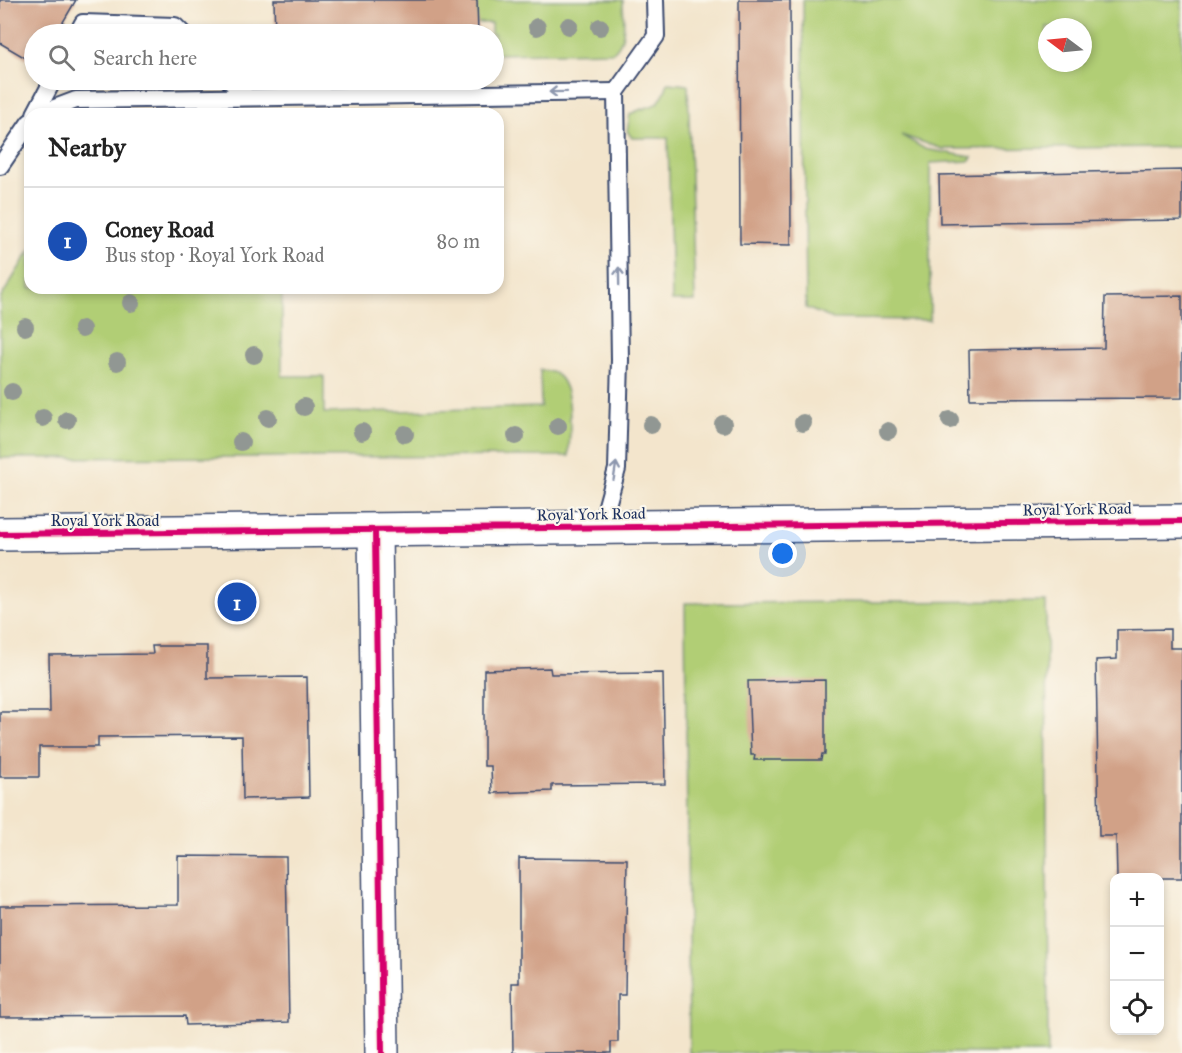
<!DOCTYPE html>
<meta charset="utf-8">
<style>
:root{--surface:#fff;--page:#f2f2f2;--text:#222;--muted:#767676;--line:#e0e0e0;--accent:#b45309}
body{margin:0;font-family:"IM FELL Great Primer",serif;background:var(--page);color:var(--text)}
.controls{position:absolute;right:18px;bottom:18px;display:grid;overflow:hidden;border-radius:12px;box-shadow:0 3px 9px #0003}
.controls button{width:54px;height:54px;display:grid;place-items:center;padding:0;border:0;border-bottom:2px solid var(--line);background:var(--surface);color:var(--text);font:30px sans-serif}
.compass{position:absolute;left:1038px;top:18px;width:54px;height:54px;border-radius:50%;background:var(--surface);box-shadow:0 3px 9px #0003;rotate:286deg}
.you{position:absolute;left:783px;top:554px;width:21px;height:21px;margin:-15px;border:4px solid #fff;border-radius:50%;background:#1a73e8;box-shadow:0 0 0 9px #1a73e833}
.badge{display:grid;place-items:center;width:39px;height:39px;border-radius:50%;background:var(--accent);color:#fff;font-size:20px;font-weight:700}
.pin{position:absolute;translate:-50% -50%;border:3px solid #fff;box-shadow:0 2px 6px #0006}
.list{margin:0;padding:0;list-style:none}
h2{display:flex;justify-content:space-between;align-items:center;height:78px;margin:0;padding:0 24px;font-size:26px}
h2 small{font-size:20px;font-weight:400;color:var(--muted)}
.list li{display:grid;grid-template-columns:39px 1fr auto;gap:18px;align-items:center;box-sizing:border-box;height:108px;padding:0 24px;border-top:2px solid var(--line)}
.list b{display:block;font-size:22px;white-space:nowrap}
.list p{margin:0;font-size:20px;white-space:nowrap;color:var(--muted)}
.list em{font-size:20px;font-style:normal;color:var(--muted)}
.icon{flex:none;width:33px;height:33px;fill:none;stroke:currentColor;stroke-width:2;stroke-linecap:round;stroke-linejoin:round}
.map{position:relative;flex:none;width:1182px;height:1053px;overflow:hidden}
.search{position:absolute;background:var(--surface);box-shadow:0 3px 9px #0003;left:24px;top:24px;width:480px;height:66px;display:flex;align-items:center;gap:15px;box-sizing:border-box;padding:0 21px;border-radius:33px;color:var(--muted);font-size:22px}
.panel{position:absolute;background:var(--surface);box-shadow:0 3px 9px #0003;left:24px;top:108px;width:480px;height:186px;border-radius:18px}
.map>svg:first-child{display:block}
</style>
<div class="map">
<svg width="1182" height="1053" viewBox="0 0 1182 1053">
<rect width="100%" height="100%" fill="#fbf7ec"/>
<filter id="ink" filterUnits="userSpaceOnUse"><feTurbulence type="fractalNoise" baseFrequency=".0167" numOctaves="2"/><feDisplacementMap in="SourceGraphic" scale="12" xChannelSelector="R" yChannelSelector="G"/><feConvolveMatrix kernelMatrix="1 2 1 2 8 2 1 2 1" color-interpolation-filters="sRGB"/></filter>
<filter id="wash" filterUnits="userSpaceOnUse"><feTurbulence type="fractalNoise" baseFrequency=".008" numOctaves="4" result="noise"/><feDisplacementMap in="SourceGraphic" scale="24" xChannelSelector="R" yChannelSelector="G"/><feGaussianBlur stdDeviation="1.35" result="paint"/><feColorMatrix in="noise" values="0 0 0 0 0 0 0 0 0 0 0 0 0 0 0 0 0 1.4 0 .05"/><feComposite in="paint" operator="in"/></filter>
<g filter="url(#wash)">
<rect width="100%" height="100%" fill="#f3e5cc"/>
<!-- green -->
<g fill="#b1ce75" stroke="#667e6a" stroke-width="1.5" fill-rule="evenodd">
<path d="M477 0H623C623 18 628 40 613 52L494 54V34H491V23H477Z"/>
<path d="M803 0H1182V147L943 149 901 135 925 149 972 157 970 161 930 163V320L833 319 806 308ZM1047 27H1083V63H1047Z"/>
<path d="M668 83 688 85 695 301H672L668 138H632L627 131 630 114C654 102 658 112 668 83Z"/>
<path d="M30 250V288H282V376H324V413L541 407 540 370C544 371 550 371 554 373 576 385 569 434 569 456L0 458V299Z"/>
<path d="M1046 601 1048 1053H689L685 603Z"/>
</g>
<g id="blocks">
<!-- building -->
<g fill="#d1a187">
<path d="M0 0H76L56 34H34V63L0 43Z"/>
<path d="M274 0H477L478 34H275Z"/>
<path d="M739 0H790L791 245 740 244Z"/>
<path d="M1182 170V220L940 224 939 175Z"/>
<path d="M1182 296V398L970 399 969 350 1104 348 1105 297Z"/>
<path d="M1170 629V648H1182V878H1117L1116 836H1099L1096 660 1117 659V630Z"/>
<path d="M152 646H207V678L307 677 309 797 243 799 242 736 98 737V747H39V777H0V712H50L49 655 153 654Z"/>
<path d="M550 668 551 674 663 673 665 784 552 785V791L492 793 491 766H484V670Z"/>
<path d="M825 680V754H822L821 760H754L755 755H751L748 681Z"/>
<path d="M178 856 286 857 289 1022 186 1025 185 1016 0 1017V906L178 905Z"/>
<path d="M519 858 627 859 625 995H618V1042H611V1053H513L512 983H519Z"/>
</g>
</g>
</g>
<g filter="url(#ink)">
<use href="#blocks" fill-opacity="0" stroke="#3b4a6e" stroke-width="1.5"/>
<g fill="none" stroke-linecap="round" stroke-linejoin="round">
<!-- lane casing -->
<g stroke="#3b4a6e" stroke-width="20">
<g id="lane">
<path d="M77 34 83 23 175 26 183 34"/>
<path d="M229 80 247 97"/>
<path d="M35 114 53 80"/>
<path d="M39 114 76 100 616 92"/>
<path d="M0 166 30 122"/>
<path d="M601 527 617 469 620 360 616 92 656 36 655 0"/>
</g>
</g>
<!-- street casing -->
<g stroke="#3b4a6e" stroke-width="36">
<path id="street" d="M375 531 382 1053"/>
</g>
<!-- secondary casing -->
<g stroke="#3b4a6e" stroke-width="36">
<path id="secondary" d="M0 534 1182 521"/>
</g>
<!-- lane -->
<use href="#lane" stroke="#fff" stroke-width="16"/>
<!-- street -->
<use href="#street" stroke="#fff" stroke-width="33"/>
<!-- secondary -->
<use href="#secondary" stroke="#fff" stroke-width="33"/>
<!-- cycleway casing -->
<g stroke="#fbf7ec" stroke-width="10">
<g id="cycleway">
<path d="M375 531 382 1053"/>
<path d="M0 534 1182 521"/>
</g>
</g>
<!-- cycleway -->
<use href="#cycleway" stroke="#d6006c" stroke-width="6"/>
</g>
<!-- trees -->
<g fill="#919793">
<circle cx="569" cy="26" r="9"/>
<circle cx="537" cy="27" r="9"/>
<circle cx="600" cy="27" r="9"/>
<circle cx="131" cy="303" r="9"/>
<circle cx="25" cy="327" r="9"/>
<circle cx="82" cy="329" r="9"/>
<circle cx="254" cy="355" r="9"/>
<circle cx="117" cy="362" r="9"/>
<circle cx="12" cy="392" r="9"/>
<circle cx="304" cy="407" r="9"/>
<circle cx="43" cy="418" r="9"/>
<circle cx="268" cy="418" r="9"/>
<circle cx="67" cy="420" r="9"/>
<circle cx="950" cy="420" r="9"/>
<circle cx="803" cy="423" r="9"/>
<circle cx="723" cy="424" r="9"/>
<circle cx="651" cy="425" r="9"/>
<circle cx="558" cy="426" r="9"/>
<circle cx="888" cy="431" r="9"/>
<circle cx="362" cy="432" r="9"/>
<circle cx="405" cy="434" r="9"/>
<circle cx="516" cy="436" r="9"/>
<circle cx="241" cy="442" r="9"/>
</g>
<!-- one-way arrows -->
<defs><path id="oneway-shaft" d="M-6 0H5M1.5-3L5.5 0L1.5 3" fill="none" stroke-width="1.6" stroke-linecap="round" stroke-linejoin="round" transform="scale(1.5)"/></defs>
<g stroke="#8d97ae">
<use href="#oneway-shaft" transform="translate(558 92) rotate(179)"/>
<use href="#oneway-shaft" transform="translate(619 276) rotate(-91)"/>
<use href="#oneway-shaft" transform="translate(615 471) rotate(-81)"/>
</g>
</g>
<g text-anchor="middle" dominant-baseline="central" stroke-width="4.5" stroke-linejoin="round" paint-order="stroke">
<!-- street labels -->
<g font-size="16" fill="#1b2f5e" stroke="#fbf7ec">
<text transform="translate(1077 509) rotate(-1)">Royal York Road</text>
<text transform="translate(591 514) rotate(-1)">Royal York Road</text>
<text x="105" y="520">Royal York Road</text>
</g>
</g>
</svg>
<div class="controls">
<button>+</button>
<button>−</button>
<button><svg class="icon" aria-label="locate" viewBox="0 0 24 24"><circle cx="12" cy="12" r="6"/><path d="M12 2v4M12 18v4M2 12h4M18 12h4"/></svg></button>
</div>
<svg class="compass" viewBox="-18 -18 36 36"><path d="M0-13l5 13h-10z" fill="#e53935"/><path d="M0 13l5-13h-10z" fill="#767676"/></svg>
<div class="you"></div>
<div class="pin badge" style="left:237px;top:602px;background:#1a4fb4">1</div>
<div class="search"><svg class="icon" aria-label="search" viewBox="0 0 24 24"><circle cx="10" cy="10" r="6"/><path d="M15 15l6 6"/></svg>Search here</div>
<section class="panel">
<h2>Nearby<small></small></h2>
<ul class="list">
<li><span class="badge" style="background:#1a4fb4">1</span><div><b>Coney Road</b><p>Bus stop · Royal York Road</p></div><em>80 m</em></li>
</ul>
</section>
</div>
